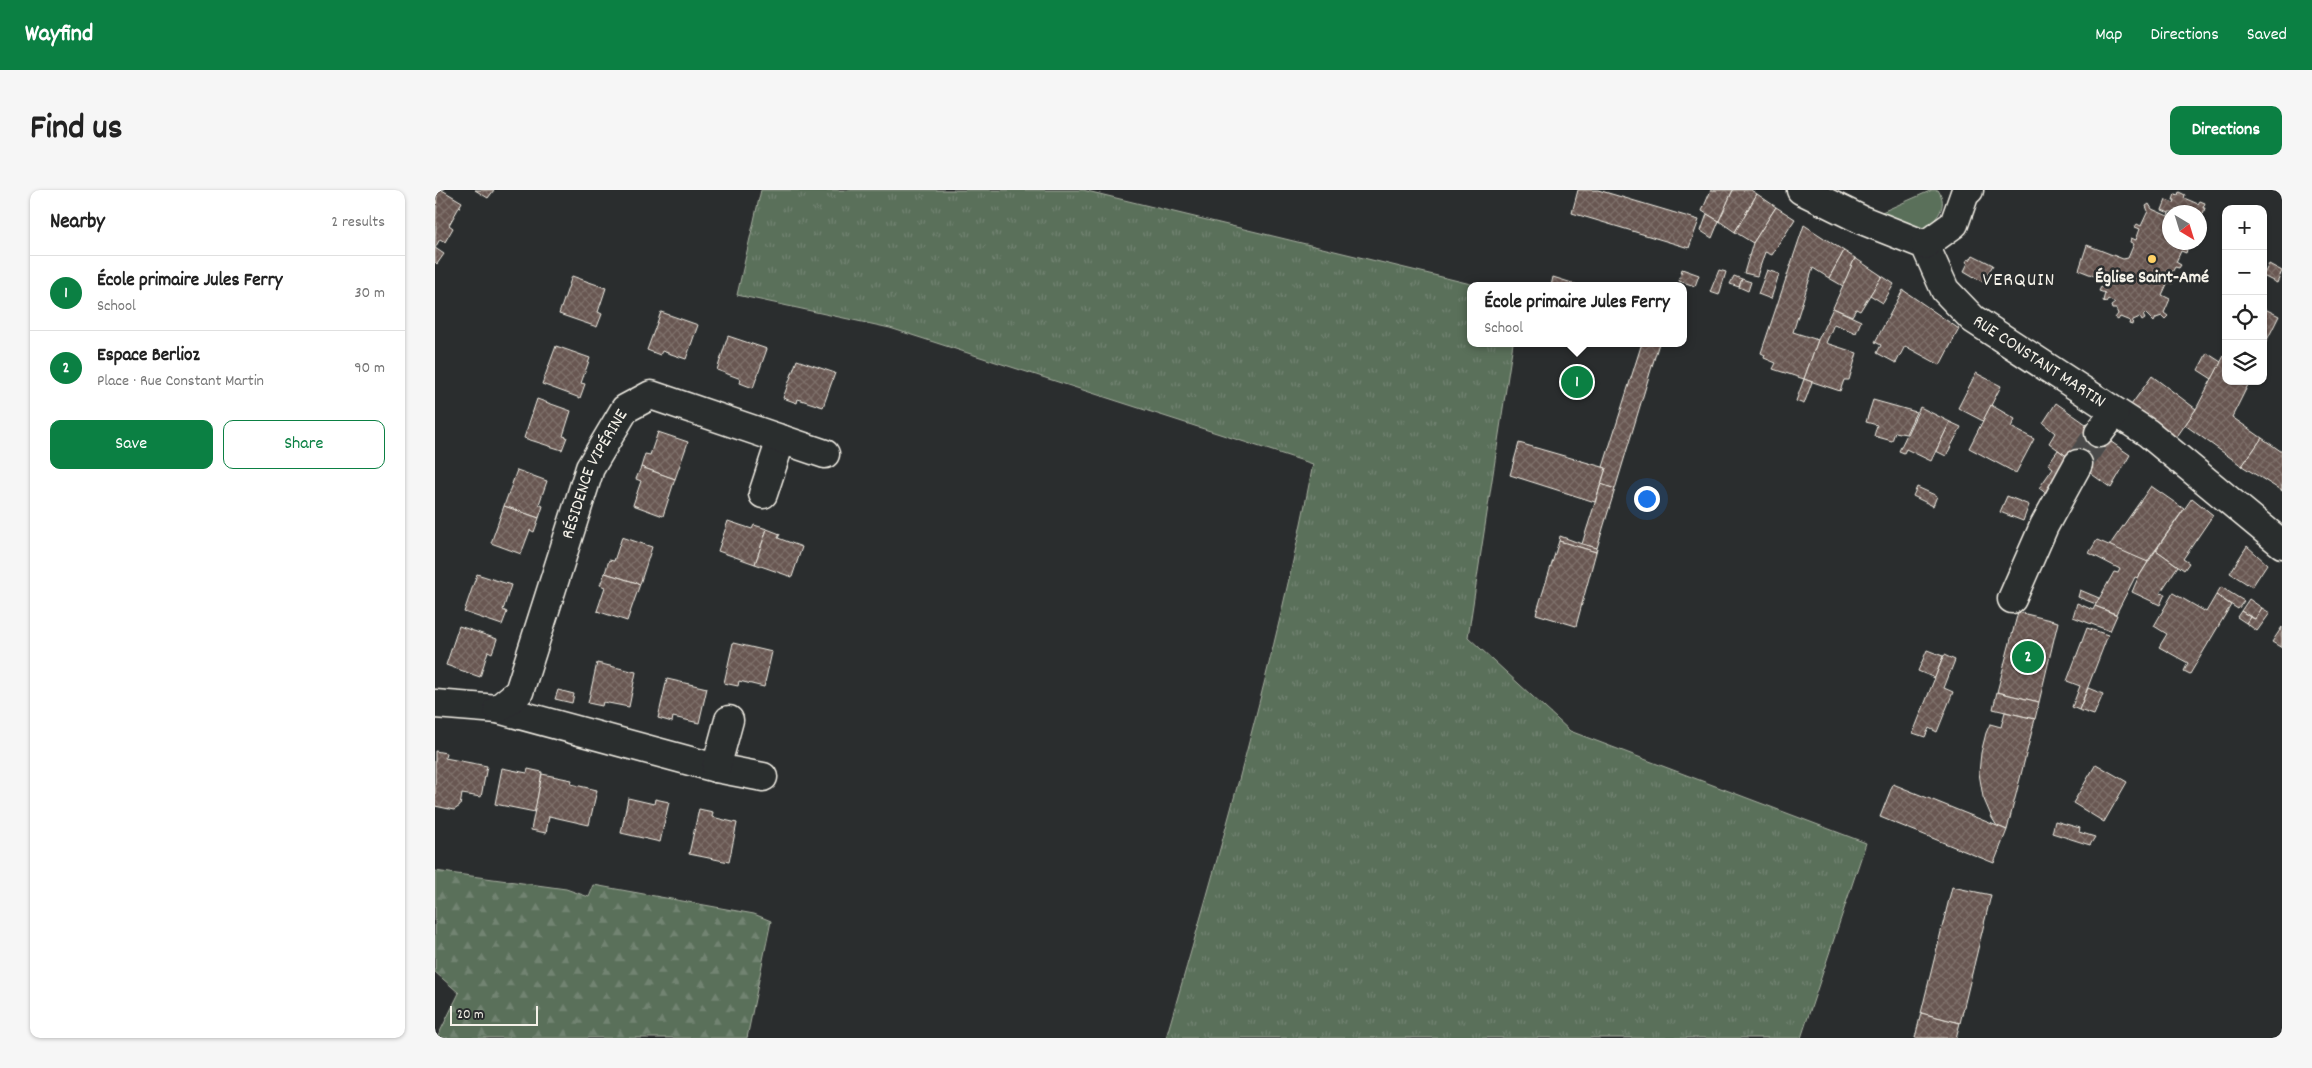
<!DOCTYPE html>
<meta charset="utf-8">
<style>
:root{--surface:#fff;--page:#f6f6f6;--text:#222;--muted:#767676;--line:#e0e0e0;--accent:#0b8043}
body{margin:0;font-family:Dekko,sans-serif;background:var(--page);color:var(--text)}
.controls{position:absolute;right:15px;top:15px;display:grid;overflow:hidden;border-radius:10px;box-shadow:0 1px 4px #0004}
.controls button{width:45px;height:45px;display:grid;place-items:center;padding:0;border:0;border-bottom:1px solid var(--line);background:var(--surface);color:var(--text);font:25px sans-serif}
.compass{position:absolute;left:1727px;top:15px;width:45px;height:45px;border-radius:50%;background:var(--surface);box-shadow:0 1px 4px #0004;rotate:142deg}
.scale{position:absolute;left:15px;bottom:12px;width:88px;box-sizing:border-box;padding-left:5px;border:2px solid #f4f1e8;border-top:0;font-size:14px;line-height:18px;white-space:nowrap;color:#f4f1e8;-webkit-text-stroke:4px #2a2d2e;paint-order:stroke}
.you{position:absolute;left:1211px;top:308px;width:18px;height:18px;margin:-12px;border:4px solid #fff;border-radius:50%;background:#1a73e8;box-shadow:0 0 0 8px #1a73e833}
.badge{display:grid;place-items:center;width:32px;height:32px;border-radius:50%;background:var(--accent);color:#fff;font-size:16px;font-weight:700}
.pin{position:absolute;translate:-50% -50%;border:2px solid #fff;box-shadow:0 1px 5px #0006}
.popup{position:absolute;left:1032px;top:92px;width:220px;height:65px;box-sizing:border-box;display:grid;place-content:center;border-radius:10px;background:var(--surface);filter:drop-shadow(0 1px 4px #0005);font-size:16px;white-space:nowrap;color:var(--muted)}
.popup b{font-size:19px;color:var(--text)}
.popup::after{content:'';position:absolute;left:50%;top:100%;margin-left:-10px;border:10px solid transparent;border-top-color:var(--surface)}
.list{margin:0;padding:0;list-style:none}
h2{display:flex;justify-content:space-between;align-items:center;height:65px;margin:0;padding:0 20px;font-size:21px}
h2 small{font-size:16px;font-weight:400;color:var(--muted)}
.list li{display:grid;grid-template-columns:32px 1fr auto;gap:15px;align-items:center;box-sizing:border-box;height:75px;padding:0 20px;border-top:1px solid var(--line)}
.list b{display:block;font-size:19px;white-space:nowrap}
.list p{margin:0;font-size:16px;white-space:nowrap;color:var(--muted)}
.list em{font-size:16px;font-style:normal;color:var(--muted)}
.actions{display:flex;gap:10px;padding:15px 20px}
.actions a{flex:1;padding:11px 0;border:1px solid var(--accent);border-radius:10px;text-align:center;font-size:18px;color:var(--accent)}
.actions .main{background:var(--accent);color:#fff}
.icon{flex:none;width:28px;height:28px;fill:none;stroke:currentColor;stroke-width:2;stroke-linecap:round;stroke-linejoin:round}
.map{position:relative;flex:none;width:1847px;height:848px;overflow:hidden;border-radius:10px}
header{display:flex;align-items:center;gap:30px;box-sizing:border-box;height:70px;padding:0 25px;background:var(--accent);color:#fff}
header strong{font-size:24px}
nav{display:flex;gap:28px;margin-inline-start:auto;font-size:18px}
.intro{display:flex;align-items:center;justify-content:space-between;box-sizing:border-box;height:120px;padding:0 30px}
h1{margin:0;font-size:35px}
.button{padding:12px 22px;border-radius:10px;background:var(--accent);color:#fff;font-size:18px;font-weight:700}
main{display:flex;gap:30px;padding:0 30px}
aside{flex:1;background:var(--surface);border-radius:10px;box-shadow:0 1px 4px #0004}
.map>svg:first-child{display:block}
</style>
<header>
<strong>Wayfind</strong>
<nav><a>Map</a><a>Directions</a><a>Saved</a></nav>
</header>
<div class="intro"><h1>Find us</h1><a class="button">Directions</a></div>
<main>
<aside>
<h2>Nearby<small>2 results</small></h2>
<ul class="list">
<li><span class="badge">1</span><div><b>École primaire Jules Ferry</b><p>School</p></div><em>30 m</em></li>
<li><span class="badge">2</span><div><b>Espace Berlioz</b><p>Place · Rue Constant Martin</p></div><em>90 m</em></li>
</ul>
<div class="actions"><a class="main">Save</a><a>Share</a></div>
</aside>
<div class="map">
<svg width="1847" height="848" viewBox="0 0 1847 848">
<defs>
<pattern id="grass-tufts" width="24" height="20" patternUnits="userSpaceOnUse" patternTransform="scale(1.25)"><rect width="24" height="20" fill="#5a6f5a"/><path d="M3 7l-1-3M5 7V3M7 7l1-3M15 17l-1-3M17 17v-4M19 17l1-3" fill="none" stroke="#728472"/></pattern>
<pattern id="forest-firs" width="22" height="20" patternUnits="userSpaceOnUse" patternTransform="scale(1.25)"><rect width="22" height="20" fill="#5a6f5a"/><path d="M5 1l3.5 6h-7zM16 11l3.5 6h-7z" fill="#728472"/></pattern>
<pattern id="building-cross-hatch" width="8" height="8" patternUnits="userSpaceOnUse" patternTransform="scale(1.25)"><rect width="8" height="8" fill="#685751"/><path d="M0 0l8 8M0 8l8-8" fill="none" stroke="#7e706a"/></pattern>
</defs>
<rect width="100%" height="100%" fill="#2a2d2e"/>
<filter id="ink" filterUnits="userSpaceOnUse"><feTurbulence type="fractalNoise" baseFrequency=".02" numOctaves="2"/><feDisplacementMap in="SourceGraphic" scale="10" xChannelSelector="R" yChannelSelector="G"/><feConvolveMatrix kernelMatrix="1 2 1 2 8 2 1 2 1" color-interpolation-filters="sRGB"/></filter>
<g filter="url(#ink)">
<!-- grass -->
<path fill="url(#grass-tufts)" stroke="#a7b0a1" d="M326 0H648L1044 96H1036V153H1078L1033 447 1135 541 1431 653 1366 848H731C786 658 841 468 878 274L455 138 302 105Z"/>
<!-- forest -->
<path fill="url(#forest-firs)" stroke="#a7b0a1" d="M0 681 131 699 154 707 159 695 319 724 336 731 312 848H2L24 803 0 782Z"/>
<!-- garden -->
<path fill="#5a6f5a" stroke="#a7b0a1" d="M1497 0H1503C1514 16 1502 29 1489 40L1440 25Z"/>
<!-- building -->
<g fill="url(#building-cross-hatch)" stroke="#f4f1e8">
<path d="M2 0H7L27 12 14 35 18 38 10 52 5 49 0 58Z"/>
<path d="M40 0H59L53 8Z"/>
<path d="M1143 0H1163L1264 30 1254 58 1137 23Z"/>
<path d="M1276 0H1298L1284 31 1267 21Z"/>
<path d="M1298 0H1316L1322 4 1300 42 1284 31Z"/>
<path d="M1744 2 1750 5 1749 8 1763 14 1765 11 1770 13 1768 18H1770L1768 24H1764V22H1734V52H1750L1748 57 1752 60 1751 63 1746 61 1741 72 1746 75 1744 78 1740 77 1734 88 1739 91 1737 94 1733 92 1727 105 1735 109 1729 123 1733 126 1730 129 1727 126 1721 128 1719 132 1710 123 1708 125 1710 129 1707 131 1705 127 1698 130 1697 135 1694 134 1695 131 1685 127 1683 130 1680 128 1683 124 1681 119H1677L1676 116 1680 113 1673 109 1671 112 1668 111 1670 103 1664 101 1666 97 1670 98 1672 91 1644 80 1652 55 1688 69 1693 68 1699 54 1695 52 1696 48 1701 50 1705 39 1700 37 1702 34 1706 36 1713 21 1711 16 1714 14 1717 19 1733 26 1734 23 1727 20 1731 10 1739 13 1740 10H1738L1740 4 1743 5Z"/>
<path d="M1322 4 1341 17 1318 53 1300 42Z"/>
<path d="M1341 17 1360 29 1337 65 1330 62 1322 86 1309 83 1318 53Z"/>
<path d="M1272 24 1284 31 1277 48 1266 41Z"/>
<path d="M1369 35 1409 61 1394 88 1378 78 1358 142 1383 150 1369 189 1338 179 1341 173 1329 168 1330 165 1326 163Z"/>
<path d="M0 58 9 64 2 74 0 72Z"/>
<path d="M1409 61 1420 68 1408 96 1394 88Z"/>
<path d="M1538 65 1558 75 1548 92 1529 81 1533 73 1531 72 1533 69 1535 70Z"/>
<path d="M1420 68 1447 86 1425 121 1421 119 1417 126 1398 118Z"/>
<path d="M1834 74 1847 81 1842 93 1828 86Z"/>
<path d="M1247 79 1264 85 1260 96 1244 91Z"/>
<path d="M1284 80 1291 82 1284 105 1275 102Z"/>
<path d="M1332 80 1344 84 1336 109 1323 104Z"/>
<path d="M137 86 171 98 163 122 167 124 162 137 124 124Z"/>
<path d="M1299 86 1307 89 1304 97 1295 94Z"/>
<path d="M1447 86 1459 94 1448 113 1435 105Z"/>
<path d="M1118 87 1134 92 1146 96H1116Z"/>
<path d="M1307 89 1316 92 1313 101 1304 97Z"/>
<path d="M1468 100 1524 139 1505 175 1470 156 1461 173 1442 163 1446 155 1440 152Z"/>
<path d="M1398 118 1426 131 1421 143 1399 134 1391 153 1422 163 1414 190H1409L1405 201 1369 189 1383 150Z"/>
<path d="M1828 118 1844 126 1828 158Z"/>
<path d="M226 122 263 135 251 169 227 161 225 165 212 160Z"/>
<path d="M293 146 332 159 318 198 305 193 306 189 282 180Z"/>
<path d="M1207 153H1224L1180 299 1166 294 1171 278 1168 277Z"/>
<path d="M121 156 155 168 146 193 150 194 145 208 107 194Z"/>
<path d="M1791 162V191H1815L1797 227 1827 248 1807 276 1750 235 1761 219Z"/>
<path d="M1772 163 1786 172 1777 189 1763 180Z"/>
<path d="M362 170 400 183 388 217 363 209 362 213 348 208Z"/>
<path d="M1541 183 1566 196 1548 231 1523 218Z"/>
<path d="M1717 186 1761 219 1741 248 1696 215Z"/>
<path d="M1369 189 1377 192 1369 214 1361 211Z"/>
<path d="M102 209 136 221 128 246 132 247 127 260 89 248Z"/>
<path d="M1438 210 1481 222 1471 244 1460 242 1457 251 1439 246 1442 235 1431 232Z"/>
<path d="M1621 213 1658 239 1637 270 1614 253 1620 243 1608 233Z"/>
<path d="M1556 215 1580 229 1576 237 1599 249 1581 283 1534 258Z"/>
<path d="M1485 217 1515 232 1496 271 1471 259 1469 263 1464 261Z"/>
<path d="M1515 232 1526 237 1511 266 1501 261Z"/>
<path d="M1658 239 1672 249 1651 280 1637 270Z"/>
<path d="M223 242 253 252 240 289 206 277 210 264 215 265Z"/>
<path d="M1827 248 1847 262V301L1807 276Z"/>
<path d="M1672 249 1695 265 1676 298 1651 280Z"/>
<path d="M1084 253 1171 278 1160 312 1075 285Z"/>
<path d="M1623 260 1637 270 1612 304 1604 298 1618 278 1613 274Z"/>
<path d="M206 277 240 289 228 326 198 315 206 291 201 289Z"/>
<path d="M82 280 112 291 104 314 108 316 104 328 69 316Z"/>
<path d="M1166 294 1180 299 1162 358 1147 354Z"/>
<path d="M1716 296 1749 319 1712 372 1674 356Z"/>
<path d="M1482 297 1502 306 1498 316 1478 306Z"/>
<path d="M1572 306 1594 315 1588 331 1565 322Z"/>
<path d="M1757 308 1778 325 1748 369 1754 373 1749 380 1721 360Z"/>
<path d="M69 316 104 328 99 342 95 340 86 364 56 353Z"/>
<path d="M293 331 317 339 319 335 332 339 320 374 283 361Z"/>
<path d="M332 339 345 344 343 348 367 357 357 387 320 374Z"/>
<path d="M1125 346 1147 354 1162 358 1161 362 1124 351Z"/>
<path d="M187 347 217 357 205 394 170 383 174 370 179 371Z"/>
<path d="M1662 350 1713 372 1703 388 1700 387 1681 424 1660 416 1679 382 1683 383 1685 379 1654 363Z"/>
<path d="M1124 351 1161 362 1141 436 1101 424Z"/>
<path d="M1812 356 1832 374 1817 397 1795 383Z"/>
<path d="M1721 360 1743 376 1725 403 1730 404 1725 415 1697 402 1703 388Z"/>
<path d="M170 383 205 394 192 431 162 421 170 397 165 395Z"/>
<path d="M42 384 76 395 68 420 72 422 67 435 29 422Z"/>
<path d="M1786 397 1809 411 1803 419 1781 405Z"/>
<path d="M1645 400 1664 408 1661 414 1643 407Z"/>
<path d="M1738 403 1771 422 1781 405 1796 415 1755 484 1749 481 1753 473 1724 457 1732 444 1719 436Z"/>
<path d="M1814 409 1827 418 1820 429 1806 421Z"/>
<path d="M1642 413 1658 420 1660 416 1682 425 1675 441 1638 427Z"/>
<path d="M1827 418 1835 423 1822 441 1811 433 1815 427 1820 429Z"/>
<path d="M1806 421 1815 427 1811 433 1802 427Z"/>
<path d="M1583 422 1623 432 1604 512 1562 502Z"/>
<path d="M24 436 62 449 57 463 53 461 45 487 11 475Z"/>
<path d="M1847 437V458L1837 452Z"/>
<path d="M1652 438 1673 445 1644 520 1637 517 1645 496 1632 491Z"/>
<path d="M298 453 337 462 329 497 304 491 303 496 289 493Z"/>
<path d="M1492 460 1508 466 1500 488 1483 481Z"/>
<path d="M1509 465 1520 470 1509 498 1518 502 1502 542 1494 538 1490 547 1478 543Z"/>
<path d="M162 473 201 482 194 517 168 512 167 516 153 513Z"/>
<path d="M232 489 272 498 264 533 238 527 237 532 223 528Z"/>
<path d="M1653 498 1668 504 1659 525 1644 520Z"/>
<path d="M123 500 139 504 137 513 120 509Z"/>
<path d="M1562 502 1604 512 1600 529 1558 519Z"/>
<path d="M1570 522 1600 529 1572 640 1562 636 1557 628 1548 607 1544 583 1546 563 1551 543 1555 534 1566 537Z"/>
<path d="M0 561 11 563 10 568 52 576 46 607 27 604 25 616 19 620 0 616Z"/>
<path d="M1661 574 1692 592 1669 632 1638 613Z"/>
<path d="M67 578 92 583 93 579 107 582 100 622 60 614Z"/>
<path d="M107 584 137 590 136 594 162 600 154 635 114 626 111 643 96 640Z"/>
<path d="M1458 594 1572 640 1559 673 1445 627Z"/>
<path d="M193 608 219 614 220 609 234 612 225 652 186 643Z"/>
<path d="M264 619 278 622 277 627 302 633 294 672 254 664Z"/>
<path d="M1620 631 1645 638 1644 642 1660 647 1655 655 1617 643Z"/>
<path d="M1517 697 1556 705 1525 833 1486 823Z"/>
<path d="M1486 823 1525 833 1521 848H1480Z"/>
</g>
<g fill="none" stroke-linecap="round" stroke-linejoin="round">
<!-- minor-tunnel -->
<path stroke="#484a4a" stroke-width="28" stroke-dasharray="28 14" stroke-linecap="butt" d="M1643 274 1664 243"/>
<!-- minor casing -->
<g stroke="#f4f1e8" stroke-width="31">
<g id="minor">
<path id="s1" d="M1366 0 1427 30 1490 55 1510 100 1538 129 1713 243 1847 354"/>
<path d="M1490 55 1519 34 1530 3 1534 0"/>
<path d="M1664 243 1680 222"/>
<path d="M328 304 346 249"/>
<path d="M1577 409 1609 336 1643 274"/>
<path d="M0 514 63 519 281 578 328 587"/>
<path id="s2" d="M63 519 84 502 155 278 190 219 216 205 390 264"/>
<path d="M281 578 294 530"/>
</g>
</g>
<!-- minor -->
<use href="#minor" stroke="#2a2d2e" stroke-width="28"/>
</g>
</g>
<!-- markers -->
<circle fill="#ffd166" stroke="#2a2d2e" stroke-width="2" cx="1717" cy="69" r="5"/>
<g text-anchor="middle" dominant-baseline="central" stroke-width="5" stroke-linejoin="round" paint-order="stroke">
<!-- poi labels -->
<g font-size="18" font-weight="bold" fill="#f4f1e8" stroke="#2a2d2e">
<text x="1717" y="88">Église Saint-Amé</text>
</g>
<!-- street labels -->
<g font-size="18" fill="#f4f1e8" stroke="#2a2d2e">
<text stroke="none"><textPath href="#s1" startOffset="304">RUE CONSTANT MARTIN</textPath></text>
<text stroke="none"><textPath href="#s2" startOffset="258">RÉSIDENCE VIPÉRINE</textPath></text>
</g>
<!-- quarter labels -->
<g font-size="20" letter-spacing="1" fill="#f4f1e8" stroke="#2a2d2e">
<text x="1584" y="91">VERQUIN</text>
</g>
</g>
</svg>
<div class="controls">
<button>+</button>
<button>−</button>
<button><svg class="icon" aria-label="locate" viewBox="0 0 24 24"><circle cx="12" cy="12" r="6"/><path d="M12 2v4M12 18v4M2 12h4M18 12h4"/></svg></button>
<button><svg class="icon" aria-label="layers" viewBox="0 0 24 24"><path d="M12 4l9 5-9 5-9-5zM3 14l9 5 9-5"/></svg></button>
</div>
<svg class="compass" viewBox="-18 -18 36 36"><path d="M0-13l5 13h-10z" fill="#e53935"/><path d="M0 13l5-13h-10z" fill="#767676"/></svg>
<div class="scale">20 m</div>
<div class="you"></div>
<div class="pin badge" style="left:1142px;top:192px">1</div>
<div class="popup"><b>École primaire Jules Ferry</b>School</div>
<div class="pin badge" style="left:1593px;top:467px">2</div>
</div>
</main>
